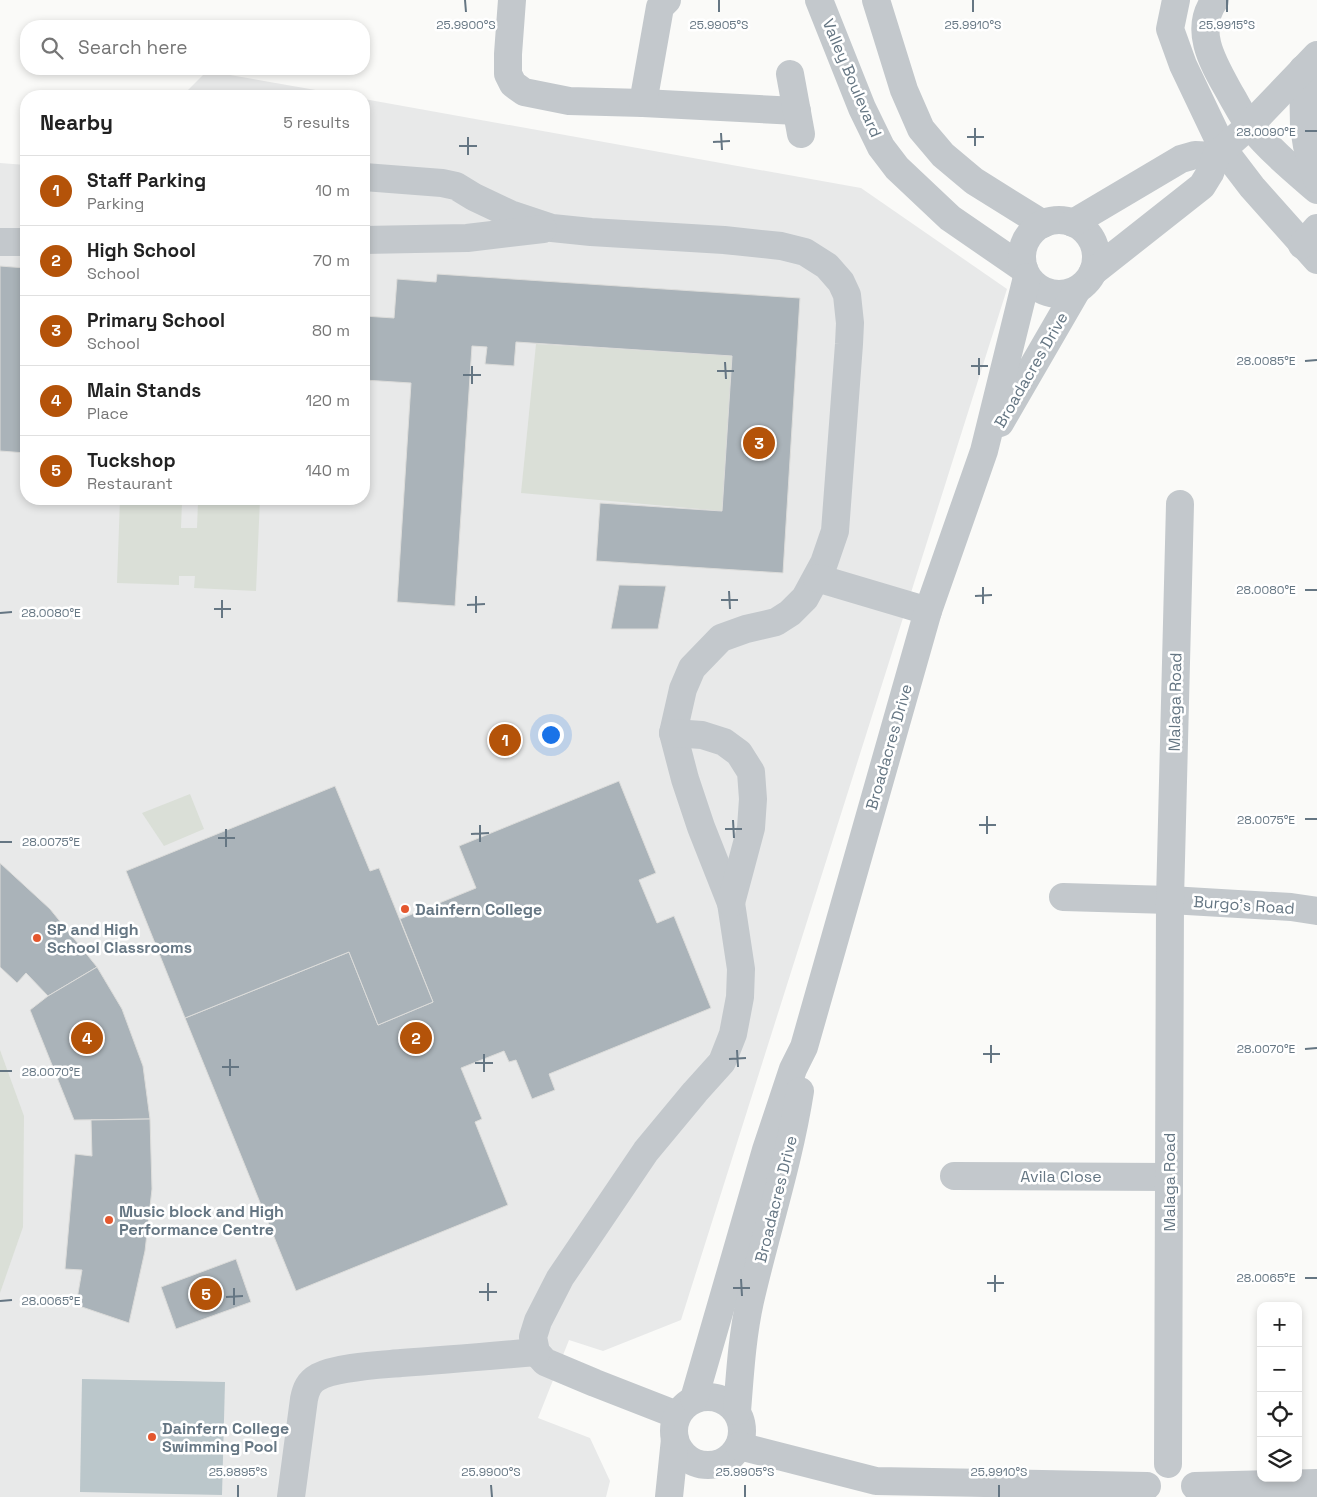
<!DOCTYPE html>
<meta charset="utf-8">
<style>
:root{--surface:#fff;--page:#f6f6f6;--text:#222;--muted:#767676;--line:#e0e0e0;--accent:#b45309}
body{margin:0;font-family:"Space Grotesk",sans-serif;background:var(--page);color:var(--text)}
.controls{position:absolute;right:15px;bottom:15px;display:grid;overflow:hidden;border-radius:10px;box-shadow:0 2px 8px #0003}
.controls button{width:45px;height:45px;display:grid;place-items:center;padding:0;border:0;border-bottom:1px solid var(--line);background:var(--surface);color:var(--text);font:25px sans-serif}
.you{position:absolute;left:550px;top:734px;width:18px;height:18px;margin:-12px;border:4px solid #fff;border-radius:50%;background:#1a73e8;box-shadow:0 0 0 8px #1a73e833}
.badge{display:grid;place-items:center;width:32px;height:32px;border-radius:50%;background:var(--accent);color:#fff;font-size:16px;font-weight:700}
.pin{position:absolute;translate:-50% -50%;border:2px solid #fff;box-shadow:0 1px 5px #0006}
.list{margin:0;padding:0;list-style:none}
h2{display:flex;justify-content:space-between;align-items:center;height:65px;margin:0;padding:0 20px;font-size:21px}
h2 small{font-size:16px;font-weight:400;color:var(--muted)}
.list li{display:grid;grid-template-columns:32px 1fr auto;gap:15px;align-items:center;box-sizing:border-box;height:70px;padding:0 20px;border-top:1px solid var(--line)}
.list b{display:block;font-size:19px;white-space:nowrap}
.list p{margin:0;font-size:16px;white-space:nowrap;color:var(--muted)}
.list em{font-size:16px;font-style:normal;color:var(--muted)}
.icon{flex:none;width:28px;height:28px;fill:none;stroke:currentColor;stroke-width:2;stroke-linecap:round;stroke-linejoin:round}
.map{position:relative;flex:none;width:1317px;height:1497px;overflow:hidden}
.search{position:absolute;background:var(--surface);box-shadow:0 2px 8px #0003;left:20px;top:20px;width:350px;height:55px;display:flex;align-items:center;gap:12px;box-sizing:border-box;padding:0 18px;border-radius:20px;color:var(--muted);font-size:19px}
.panel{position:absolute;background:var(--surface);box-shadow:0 2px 8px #0003;left:20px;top:90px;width:350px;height:415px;border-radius:20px}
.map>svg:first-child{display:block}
</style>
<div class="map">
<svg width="1317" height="1497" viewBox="0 0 1317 1497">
<rect width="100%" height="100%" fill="#fafaf8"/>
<!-- built -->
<g fill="#e8e9e9">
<path d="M207 71 350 96H182Z"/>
<path d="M364 99 861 188 1007 289 681 1320 603 1351 569 1340 538 1418 590 1438 610 1481 606 1497H0V163L26 165V499H364Z"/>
</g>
<!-- green -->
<g fill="#dadfd7" fill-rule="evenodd">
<path d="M536 344 732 356 722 511 521 493Z"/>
<path d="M120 499H260L256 591 194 588 195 576H179V585L117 583ZM182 502H198L197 528H181Z"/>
<path d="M190 794 204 829 164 846 142 813Z"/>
<path d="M0 1050 24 1116 23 1227 0 1293Z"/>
</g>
<!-- water -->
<path fill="#bbc7cb" d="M82 1379 225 1382 222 1495 80 1492Z"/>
<!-- building -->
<g fill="#aab3b9" stroke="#dcdcda">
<path d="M0 266 26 268V453L0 451Z"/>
<path d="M437 274 800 298 783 573 596 561 600 503 722 511 732 356 516 342 514 366 485 364 487 347 472 346 455 606 397 602 411 383 364 380V316L394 318 397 279 436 282Z"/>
<path d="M619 585 666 586 658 629H611Z"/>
<path d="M619 781 656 873 639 880 657 923 674 916 711 1008 549 1074 555 1090 532 1099 516 1060 509 1062 504 1051 461 1068 482 1119 475 1122 508 1205 296 1291 185 1018 349 952 378 1025 433 1002 400 919 476 888 459 846Z"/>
<path d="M335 786 370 871 379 868 433 1002 378 1025 349 952 185 1018 126 871Z"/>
<path d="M0 863 50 909 97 967 48 996 26 973 17 983 0 967Z"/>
<path d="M97 967 122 1009 143 1066 150 1119 74 1120 30 1010 48 996Z"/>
<path d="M150 1119 152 1189 145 1251 129 1323 76 1305 82 1270 65 1269 75 1154 92 1156 91 1120Z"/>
<path d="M236 1259 251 1302 176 1329 161 1287Z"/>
</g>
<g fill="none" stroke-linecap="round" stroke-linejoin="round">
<!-- minor -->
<g stroke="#c3c8cc" stroke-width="28">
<path d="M512 0 508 54V74L513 84 524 92 569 101 643 103 797 111"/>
<path d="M819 0 862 108 881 147 897 168 950 218 1024 269"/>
<path d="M876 0 904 90 921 129 943 155 974 181 1043 224"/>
<path d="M1176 0 1170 29 1183 65 1223 149 1252 187 1317 260"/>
<path d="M1215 0C1192 31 1215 66 1231 95 1237 105 1243 118 1251 127 1271 151 1294 170 1317 190"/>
<path d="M1303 69 1304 127 1307 146 1317 179"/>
<path d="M790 74 801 134"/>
<path d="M643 103 660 7 667 0"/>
<path d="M364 177 442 183 456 186 474 197 510 214 552 228 591 232 724 240 781 246 805 252 827 266 841 282 847 295 850 323 849 344 835 531 824 563 805 598 790 613 776 622 746 629 721 638 692 668 683 689 673 733 685 779 701 827 731 903 741 969 740 997 733 1034 722 1062 695 1092 646 1151 560 1278 538 1321 533 1337 536 1352 545 1362 595 1383 677 1415"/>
<circle cx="1059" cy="257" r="37"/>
<path d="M1073 223 1181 159 1195 155 1216 156"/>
<path d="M364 240 467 238 543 229"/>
<path d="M0 242H26"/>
<path d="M1302 245 1317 228"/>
<path d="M1093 272 1202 186 1210 173 1216 156 1223 149 1249 126 1317 55"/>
<path d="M1000 423 1077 290"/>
<path d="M817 578 928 611"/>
<path d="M673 733 702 735 724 742 739 753 751 772 753 799 751 828 731 903"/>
<path d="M1063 897 1170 900 1291 907 1317 911"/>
<path d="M954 1176 1169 1177"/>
<circle cx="708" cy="1431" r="34"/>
<path d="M694 1399 766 1150 793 1069 804 1047 928 611 984 451 1027 277"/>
<path d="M737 1411C740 1374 742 1337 750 1301 766 1231 789 1162 800 1091"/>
<path d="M739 1446 876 1481 1147 1486"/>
<path d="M1168 1464 1170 900 1180 504"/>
<path d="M1195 1486 1317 1483"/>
<path d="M291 1497 304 1399C306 1389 309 1382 318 1377 337 1367 379 1365 401 1363 446 1360 491 1356 536 1352"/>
<path d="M669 1497 675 1439"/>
</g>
</g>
<!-- ticks -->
<path fill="none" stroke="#657683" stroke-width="2" d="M465 0 466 12M719 0V12M973 0V12M1227 0V12M975 128V146M1305 131H1317M721 133 722 150M468 137V155M967 137H984M713 142 730 141M459 146H477M979 358V375M1305 361 1317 360M725 362 726 379M472 366V384M971 366H988M717 371H734M463 375H481M983 587V604M1305 590H1317M729 591 730 609M476 596V613M975 596 992 595M222 600V618M721 600H738M467 605 485 604M214 609H231M0 613 12 612M987 816V834M1305 819H1317M733 820 734 838M480 825V842M979 825H996M226 829V847M725 829H742M471 834 489 833M218 838H235M0 842H12M991 1045V1063M1305 1049 1317 1048M737 1050 738 1067M484 1054V1072M983 1054H1000M230 1059V1076M729 1059 746 1058M475 1063H493M222 1067H239M0 1071H12M995 1275V1292M1305 1278H1317M741 1279 742 1296M488 1283V1301M987 1283H1004M234 1288V1305M733 1288H750M479 1292H497M226 1297 243 1296M0 1301 12 1300M238 1485V1497M491 1485 492 1497M745 1485V1497M999 1485V1497"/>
<!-- markers -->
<g fill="#e4572e" stroke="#fff" stroke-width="2">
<circle cx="405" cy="909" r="5"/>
<circle cx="37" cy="938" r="5"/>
<circle cx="109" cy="1220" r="5"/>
<circle cx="152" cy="1437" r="5"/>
</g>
<g text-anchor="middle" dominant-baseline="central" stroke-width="5" stroke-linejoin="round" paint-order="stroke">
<!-- street labels -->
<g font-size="16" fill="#657683" stroke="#fff">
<text transform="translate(852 78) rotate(67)">Valley Boulevard</text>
<text transform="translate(1031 370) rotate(-60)">Broadacres Drive</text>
<text transform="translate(1175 702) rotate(-89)">Malaga Road</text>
<text transform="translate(889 747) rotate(-74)">Broadacres Drive</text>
<text transform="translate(1244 905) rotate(4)">Burgo's Road</text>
<text x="1061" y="1176">Avila Close</text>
<text transform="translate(1169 1182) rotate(-90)">Malaga Road</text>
<text transform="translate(776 1199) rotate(-76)">Broadacres Drive</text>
</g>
<!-- poi labels -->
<g font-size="16" font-weight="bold" fill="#657683" stroke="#fff" text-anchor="start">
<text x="415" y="909">Dainfern College</text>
<text x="47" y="929">SP and High<tspan x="47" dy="18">School Classrooms</tspan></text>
<text x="119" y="1211">Music block and High<tspan x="119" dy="18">Performance Centre</tspan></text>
<text x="162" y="1428">Dainfern College<tspan x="162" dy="18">Swimming Pool</tspan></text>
</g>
</g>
<g font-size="12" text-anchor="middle" fill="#657683" stroke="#fff" stroke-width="5" stroke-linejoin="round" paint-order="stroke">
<text x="466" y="29">25.9900°S</text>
<text x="719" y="29">25.9905°S</text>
<text x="973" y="29">25.9910°S</text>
<text x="1227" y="29">25.9915°S</text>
<text x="1266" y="136">28.0090°E</text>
<text x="1266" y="365">28.0085°E</text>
<text x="1266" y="594">28.0080°E</text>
<text x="51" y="617">28.0080°E</text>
<text x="1266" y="824">28.0075°E</text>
<text x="51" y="846">28.0075°E</text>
<text x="1266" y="1053">28.0070°E</text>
<text x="51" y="1076">28.0070°E</text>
<text x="1266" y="1282">28.0065°E</text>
<text x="51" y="1305">28.0065°E</text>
<text x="238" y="1476">25.9895°S</text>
<text x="491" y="1476">25.9900°S</text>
<text x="745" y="1476">25.9905°S</text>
<text x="999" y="1476">25.9910°S</text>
</g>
</svg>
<div class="controls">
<button>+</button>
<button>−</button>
<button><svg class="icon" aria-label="locate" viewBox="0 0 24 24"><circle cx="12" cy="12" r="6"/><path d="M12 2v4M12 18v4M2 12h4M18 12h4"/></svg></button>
<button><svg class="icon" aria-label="layers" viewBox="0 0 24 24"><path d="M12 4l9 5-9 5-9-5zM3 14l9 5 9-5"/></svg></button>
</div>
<div class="you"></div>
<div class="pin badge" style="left:505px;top:740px">1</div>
<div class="pin badge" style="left:416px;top:1038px">2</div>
<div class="pin badge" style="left:759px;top:443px">3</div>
<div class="pin badge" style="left:87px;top:1038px">4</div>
<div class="pin badge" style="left:206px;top:1294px">5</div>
<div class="search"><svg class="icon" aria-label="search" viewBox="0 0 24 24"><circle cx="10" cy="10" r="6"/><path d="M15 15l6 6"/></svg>Search here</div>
<section class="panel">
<h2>Nearby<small>5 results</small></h2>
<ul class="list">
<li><span class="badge">1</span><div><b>Staff Parking</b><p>Parking</p></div><em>10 m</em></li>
<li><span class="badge">2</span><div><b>High School</b><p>School</p></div><em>70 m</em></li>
<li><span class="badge">3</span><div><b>Primary School</b><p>School</p></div><em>80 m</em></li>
<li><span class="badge">4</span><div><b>Main Stands</b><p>Place</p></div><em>120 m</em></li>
<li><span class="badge">5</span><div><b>Tuckshop</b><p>Restaurant</p></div><em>140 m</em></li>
</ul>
</section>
</div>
